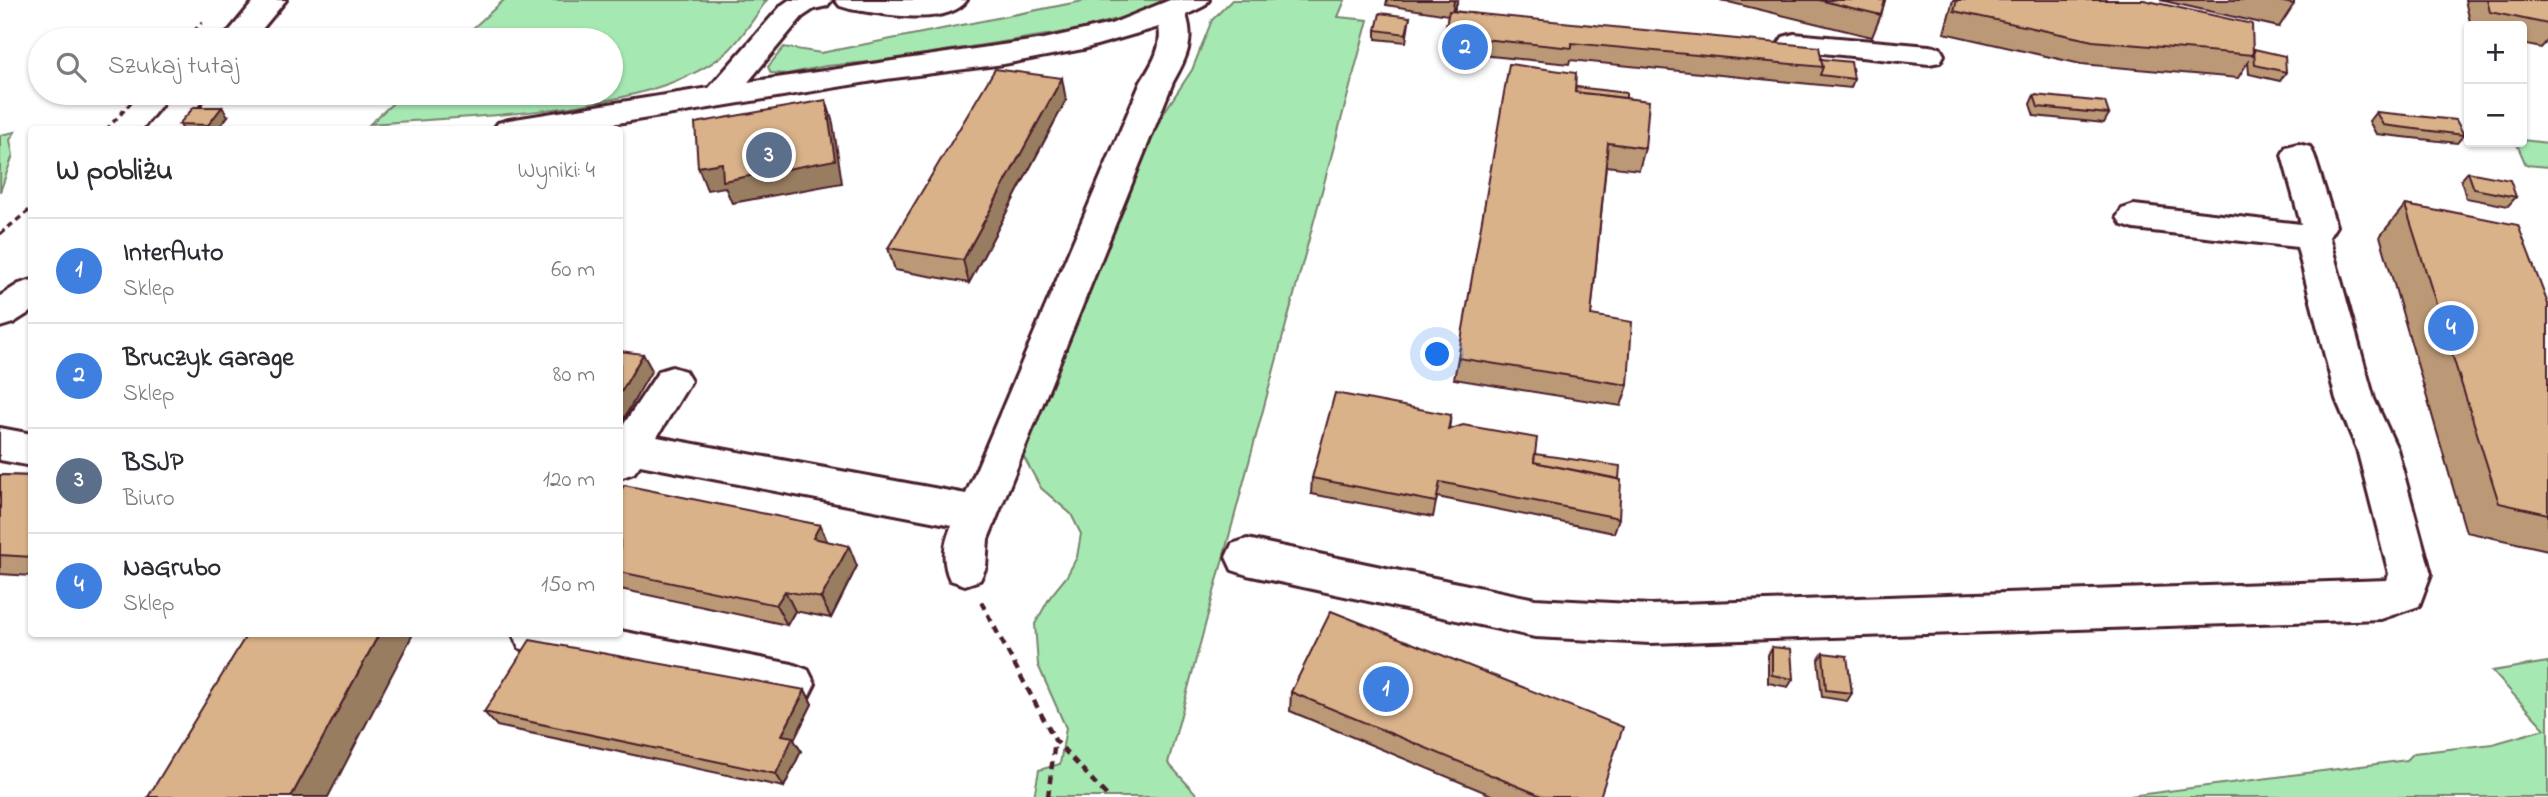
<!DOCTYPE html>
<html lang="pl">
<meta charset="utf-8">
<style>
:root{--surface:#fff;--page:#f2f2f3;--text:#2b2b33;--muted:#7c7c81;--line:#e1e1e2;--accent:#db2777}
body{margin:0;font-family:"Indie Flower",sans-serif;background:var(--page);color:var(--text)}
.controls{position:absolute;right:21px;top:21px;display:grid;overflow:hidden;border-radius:7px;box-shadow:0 2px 5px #0004}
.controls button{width:63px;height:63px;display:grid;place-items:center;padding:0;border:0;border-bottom:2px solid var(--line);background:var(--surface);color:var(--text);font:35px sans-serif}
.you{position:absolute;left:1438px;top:355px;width:24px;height:24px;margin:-18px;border:5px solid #fff;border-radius:50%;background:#1a73e8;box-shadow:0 0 0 10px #1a73e833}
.badge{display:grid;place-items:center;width:46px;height:46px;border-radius:50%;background:var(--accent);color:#fff;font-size:23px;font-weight:700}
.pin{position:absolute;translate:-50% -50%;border:4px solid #fff;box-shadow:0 2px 7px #0006}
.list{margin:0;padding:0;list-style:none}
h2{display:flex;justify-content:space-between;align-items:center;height:91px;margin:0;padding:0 28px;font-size:30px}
h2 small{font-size:23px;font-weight:400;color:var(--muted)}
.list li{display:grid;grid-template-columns:46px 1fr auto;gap:21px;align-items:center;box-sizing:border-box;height:105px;padding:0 28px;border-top:2px solid var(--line)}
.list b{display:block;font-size:26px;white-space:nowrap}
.list p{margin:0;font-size:23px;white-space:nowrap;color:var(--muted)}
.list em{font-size:23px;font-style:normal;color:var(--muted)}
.icon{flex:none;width:38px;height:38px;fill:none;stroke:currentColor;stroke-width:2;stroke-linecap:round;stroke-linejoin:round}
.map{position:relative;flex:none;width:2548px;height:797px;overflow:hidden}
.search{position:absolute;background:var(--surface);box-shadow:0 2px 5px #0004;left:28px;top:28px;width:595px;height:77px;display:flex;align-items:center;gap:18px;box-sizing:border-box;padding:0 24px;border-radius:38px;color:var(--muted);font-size:26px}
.panel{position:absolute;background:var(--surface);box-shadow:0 2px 5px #0004;left:28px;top:126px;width:595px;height:511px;border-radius:7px}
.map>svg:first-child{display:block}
</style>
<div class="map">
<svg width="2548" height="797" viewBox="0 0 2548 797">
<rect width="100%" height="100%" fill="#fff"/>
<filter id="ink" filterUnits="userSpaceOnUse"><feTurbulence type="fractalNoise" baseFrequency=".0143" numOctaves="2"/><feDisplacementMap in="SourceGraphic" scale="14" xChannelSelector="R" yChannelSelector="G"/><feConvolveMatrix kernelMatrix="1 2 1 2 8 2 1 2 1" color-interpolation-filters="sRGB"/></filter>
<g filter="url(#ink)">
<!-- green -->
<g fill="#a6e8b2" stroke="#78846e" stroke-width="2">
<path d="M504 0H767C755 16 743 37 728 51 656 115 465 116 370 124L404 93H611V40H460Z"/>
<path d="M1088 0H1174L1156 8 1078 30 880 61 826 66 787 74 771 73 768 67 784 47 821 53Z"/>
<path d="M1232 0H1345L1338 17 1368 20 1168 763 1199 797H1034L1039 770 1060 764 1066 728 1038 665 1035 624 1050 597 1067 576 1077 557 1081 534 1071 514 1041 488 1022 454 1056 359 1159 120 1192 70 1212 20Z"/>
<path d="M15 132 10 140 13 155 0 192V135Z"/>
<path d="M2522 140 2548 143V167L2526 165 2516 142Z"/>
<path d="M2548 662V797H2122L2407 760 2414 753 2493 744 2545 729 2492 671Z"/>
</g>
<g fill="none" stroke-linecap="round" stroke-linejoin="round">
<!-- minor casing -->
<g stroke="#4a1f2b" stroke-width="6">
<g id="minor">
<path d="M255 0H286L253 40H222Z"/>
<path d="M789 0H832L827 6 814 9 802 17 748 82 1044 39 1111 24 1170 0H1209L1204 6 1186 15C1195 41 1186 59 1173 82L988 539 986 567 980 580 965 585 950 580C941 561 944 543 952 525L640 465 634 473 620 478V430L659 371 672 367 685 371 691 381 657 437 966 494 1141 82C1152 64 1163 48 1159 27L1083 49 1004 64 886 79 575 130H493L498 123 509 120 709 88 782 5Z"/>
<path d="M835 0H967C947 28 878 13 850 9L840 6Z"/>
<path d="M1794 34 1929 46 1940 48 1944 55 1940 62 1929 64 1783 49 1779 43 1783 37Z"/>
<path d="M175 93H208L179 130H145Z"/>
<path d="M2298 144 2310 147 2314 155 2336 226 2329 237 2374 399 2397 449 2431 574 2419 606 2381 619 1650 643 1535 637 1247 575 1232 570 1226 557 1232 544 1247 539 1535 599 1650 605 2387 580 2389 574 2357 449 2336 399 2297 247 2134 229 2122 225 2117 217 2122 209 2134 205 2301 224 2282 155 2286 147Z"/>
<path d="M32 280V311L13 323 0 327V296L19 284Z"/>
<path d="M0 428 32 434V466L0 460Z"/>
<path d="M620 631 792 664 808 670 815 684 808 698 792 704 535 653 519 648 513 634H620Z"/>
</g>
</g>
<!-- path-far1 -->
<g stroke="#4a1f2b" stroke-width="3.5" stroke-dasharray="6 4.5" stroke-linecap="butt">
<path d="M187 40 202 22"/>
<path d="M106 130 139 94"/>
<path d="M0 234 32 208"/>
</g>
<!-- path -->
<g stroke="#4a1f2b" stroke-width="4.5" stroke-dasharray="8 6" stroke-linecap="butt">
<path d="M981 602 1055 740 1108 797"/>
<path d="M1048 797 1055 740"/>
</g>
<!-- minor -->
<use href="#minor" fill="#fff" fill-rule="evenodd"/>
</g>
<!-- wall -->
<g fill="#b97" stroke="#4a1f2b" stroke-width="2">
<path d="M1387 0H1458L1454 11 1821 59 1854 79 1851 88 1570 60 1569 64 1443 51 1448 15 1386 5Z"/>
<path d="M1720 0H1885L1881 15 1872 37Z"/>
<path d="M1953 0H2144L2253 51 2254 49 2286 72 2280 81 2249 74 2248 62 2238 78 2081 64 1944 33Z"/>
<path d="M2160 0H2294V4L2279 27Z"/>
<path d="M2465 0H2548V40L2541 48 2522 44V26H2471Z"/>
<path d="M1410 17 1406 42 1376 39V30Z"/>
<path d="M1576 87 1626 98 1645 148 1639 170 1606 166 1591 315 1628 385 1621 406 1454 379 1458 358Z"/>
<path d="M2034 95 2109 114 2104 123 2034 116 2030 104Z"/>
<path d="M1066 100 969 283 895 270 888 248Z"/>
<path d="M2376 112 2464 135 2457 143 2376 134 2369 121Z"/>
<path d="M228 116 217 130H184L179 124Z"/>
<path d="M2468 172 2516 197 2508 206 2466 198 2461 180Z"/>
<path d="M2405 205 2441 212 2442 210 2548 304V550L2466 532 2380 236Z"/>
<path d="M1451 415 1449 430 1535 454 1619 518 1614 533 1437 497 1433 517 1311 494 1312 478Z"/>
<path d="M0 475 32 476V576L0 574Z"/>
<path d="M620 492 820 525 827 541 857 566 831 618 795 611 787 625 620 589Z"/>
<path d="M1772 647 1793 679 1788 687 1768 683V655Z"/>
<path d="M1823 653 1852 693 1847 701 1822 697 1818 660Z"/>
<path d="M805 690 812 704 794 740 801 751 784 787 497 726 484 712Z"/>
<path d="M1291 692 1600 797H1496L1290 711Z"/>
</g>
<!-- shaded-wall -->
<g fill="#987d61" stroke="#4a1f2b" stroke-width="2">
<path d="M1454 0H1458L1452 16Z"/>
<path d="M1062 78 1066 100 969 283 963 260Z"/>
<path d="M826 100 833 123 842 183 732 203 725 187 707 190 698 167Z"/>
<path d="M222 107 228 116 217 130H211L208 125Z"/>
<path d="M643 354 652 370 620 425V394Z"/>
<path d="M820 525 829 546 813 538Z"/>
<path d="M849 546 857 566 831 618 821 598Z"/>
<path d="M785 591 795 611 787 625 776 605Z"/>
<path d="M379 634H413L328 797H291Z"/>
<path d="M805 690 812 704 794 740 801 751 784 787 776 774 782 735Z"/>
</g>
<!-- building -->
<g fill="#d9b28a" stroke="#4a1f2b" stroke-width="2">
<path d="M1819 0H1885L1881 15Z"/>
<path d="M1957 0H2144L2252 24 2253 55 2093 41 1954 11Z"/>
<path d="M2273 0H2294V4Z"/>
<path d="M2487 0H2548V24L2490 12Z"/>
<path d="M1449 11 1819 47 1823 67 1572 43V48L1444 35Z"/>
<path d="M1380 13 1410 17 1406 34 1376 30Z"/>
<path d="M2254 49 2285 56 2286 72 2255 65Z"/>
<path d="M1821 59 1851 62 1854 79 1820 75 1823 67Z"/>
<path d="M1509 64 1576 73 1575 92 1649 101 1645 148 1608 143 1591 315 1632 322 1628 385 1458 358Z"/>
<path d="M995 69 1062 78 963 260 888 248Z"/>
<path d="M1576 87 1626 93V98L1575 92Z"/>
<path d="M2034 95 2105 102 2109 114 2038 107Z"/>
<path d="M826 100 835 160 723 181 722 163 698 167 695 123Z"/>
<path d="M194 107H222L208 125 179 124Z"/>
<path d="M2376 112 2456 120 2464 135 2383 125Z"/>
<path d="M2468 172 2510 180 2516 197 2474 189Z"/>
<path d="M2405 205 2443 212 2442 210 2518 225 2548 304V514L2499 503Z"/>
<path d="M620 351 643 354 620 394Z"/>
<path d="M1335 393 1451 415 1448 430 1463 425 1537 438 1534 462 1621 480 1619 518 1440 482 1436 502 1312 478Z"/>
<path d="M1535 454 1620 466 1619 479 1534 462Z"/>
<path d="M0 475 32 476V557L0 555Z"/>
<path d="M624 485 820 525 813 538 849 546 821 598 785 591 776 605 620 572V492Z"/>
<path d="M1331 611 1623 727 1600 797H1544L1291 692Z"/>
<path d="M247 634H379L291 797H148Z"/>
<path d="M530 640 805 690 782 735 793 737 776 774 484 712Z"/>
<path d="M1772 647 1791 649 1793 679 1772 675Z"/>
<path d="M1823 653 1847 656 1852 693 1826 690Z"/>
</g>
</g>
</svg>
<div class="controls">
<button>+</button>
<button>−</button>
</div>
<div class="you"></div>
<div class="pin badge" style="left:1386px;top:689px;background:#3f7fe0">1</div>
<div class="pin badge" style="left:1465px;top:47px;background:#3f7fe0">2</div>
<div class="pin badge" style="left:769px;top:155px;background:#5c6f8a">3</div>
<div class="pin badge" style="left:2451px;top:328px;background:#3f7fe0">4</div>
<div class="search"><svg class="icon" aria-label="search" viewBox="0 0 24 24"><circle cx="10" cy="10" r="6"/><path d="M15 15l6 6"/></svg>Szukaj tutaj</div>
<section class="panel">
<h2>W pobliżu<small>Wyniki: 4</small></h2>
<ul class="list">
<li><span class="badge" style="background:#3f7fe0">1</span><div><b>InterAuto</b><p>Sklep</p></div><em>60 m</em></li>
<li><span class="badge" style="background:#3f7fe0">2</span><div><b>Bruczyk Garage</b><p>Sklep</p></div><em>80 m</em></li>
<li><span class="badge" style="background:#5c6f8a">3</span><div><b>BSJP</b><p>Biuro</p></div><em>120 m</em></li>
<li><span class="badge" style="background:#3f7fe0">4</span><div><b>NaGrubo</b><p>Sklep</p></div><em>150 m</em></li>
</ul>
</section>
</div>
